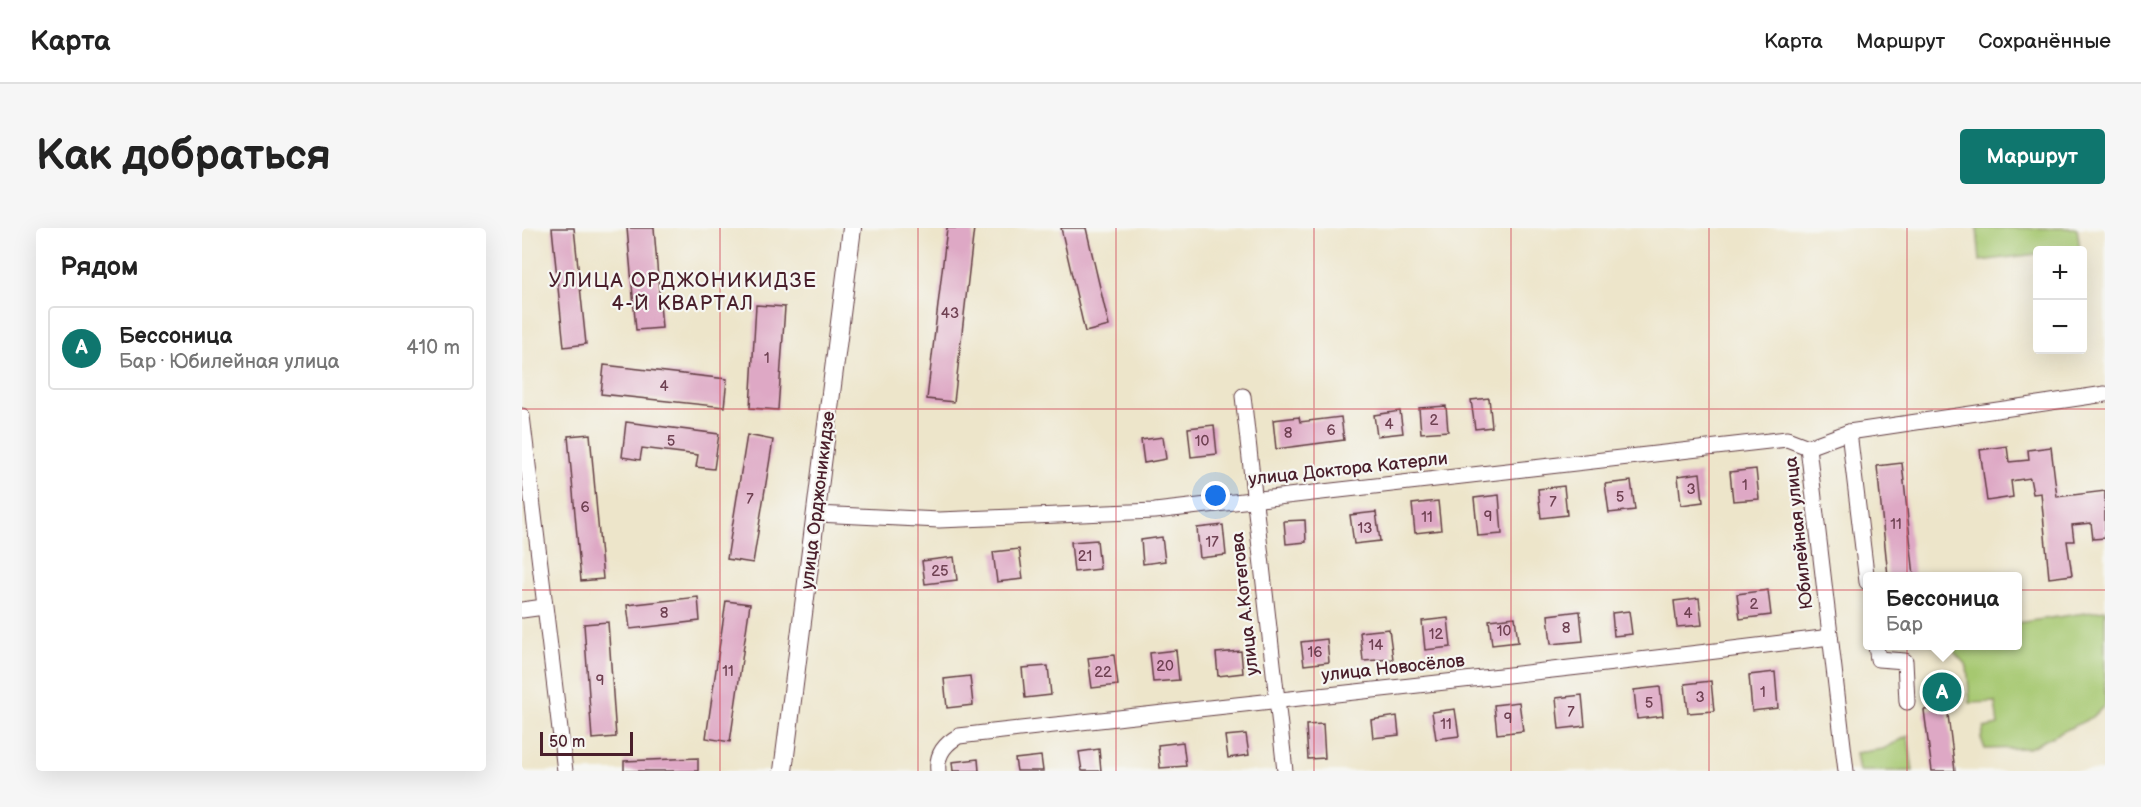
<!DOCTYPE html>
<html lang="ru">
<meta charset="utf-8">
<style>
:root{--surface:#fff;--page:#f6f6f6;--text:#222;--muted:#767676;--line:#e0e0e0;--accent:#0f766e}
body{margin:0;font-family:"Balsamiq Sans",sans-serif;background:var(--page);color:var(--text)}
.controls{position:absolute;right:18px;top:18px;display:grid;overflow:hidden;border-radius:6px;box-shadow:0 6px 24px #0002}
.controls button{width:54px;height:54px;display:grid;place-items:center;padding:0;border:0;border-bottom:2px solid var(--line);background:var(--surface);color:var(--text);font:30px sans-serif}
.scale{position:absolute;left:18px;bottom:15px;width:93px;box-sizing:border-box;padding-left:6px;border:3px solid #4a1f2b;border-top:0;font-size:16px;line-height:21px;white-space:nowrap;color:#4a1f2b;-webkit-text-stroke:4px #f6f6f2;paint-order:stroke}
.you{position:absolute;left:694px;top:268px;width:21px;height:21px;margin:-15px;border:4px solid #fff;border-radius:50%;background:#1a73e8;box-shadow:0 0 0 9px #1a73e833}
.badge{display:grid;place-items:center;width:39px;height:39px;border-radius:50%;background:var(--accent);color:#fff;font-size:20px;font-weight:700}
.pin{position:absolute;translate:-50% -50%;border:3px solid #fff;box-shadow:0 2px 6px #0006}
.popup{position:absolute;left:1341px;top:344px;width:159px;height:78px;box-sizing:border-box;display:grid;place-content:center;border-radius:6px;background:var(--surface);filter:drop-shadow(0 2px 4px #0005);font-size:20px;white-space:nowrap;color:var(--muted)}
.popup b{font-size:22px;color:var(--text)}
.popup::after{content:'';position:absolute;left:50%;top:100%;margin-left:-12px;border:12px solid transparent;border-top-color:var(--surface)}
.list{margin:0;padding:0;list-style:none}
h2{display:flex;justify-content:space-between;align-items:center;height:78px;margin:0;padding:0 24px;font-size:26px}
h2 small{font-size:20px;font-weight:400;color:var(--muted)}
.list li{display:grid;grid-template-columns:39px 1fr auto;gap:18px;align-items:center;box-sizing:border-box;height:84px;margin:0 12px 12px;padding:0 12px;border:2px solid var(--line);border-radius:6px}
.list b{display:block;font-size:22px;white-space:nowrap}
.list p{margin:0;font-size:20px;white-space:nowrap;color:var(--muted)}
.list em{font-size:20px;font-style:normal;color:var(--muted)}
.map{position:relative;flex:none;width:1583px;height:543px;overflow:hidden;border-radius:6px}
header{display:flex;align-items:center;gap:36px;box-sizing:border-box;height:84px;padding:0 30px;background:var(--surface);border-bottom:2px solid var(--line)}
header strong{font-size:28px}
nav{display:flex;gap:33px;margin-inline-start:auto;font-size:21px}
.intro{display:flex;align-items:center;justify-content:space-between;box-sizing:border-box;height:144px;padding:0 36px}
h1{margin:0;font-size:42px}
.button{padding:15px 27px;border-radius:6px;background:var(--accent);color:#fff;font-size:21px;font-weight:700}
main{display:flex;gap:36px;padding:0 36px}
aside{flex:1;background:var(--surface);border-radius:6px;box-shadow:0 6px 24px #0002}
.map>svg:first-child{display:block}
</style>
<header>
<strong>Карта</strong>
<nav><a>Карта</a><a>Маршрут</a><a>Сохранённые</a></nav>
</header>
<div class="intro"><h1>Как добраться</h1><a class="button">Маршрут</a></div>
<main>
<aside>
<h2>Рядом<small></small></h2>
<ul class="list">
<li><span class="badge">A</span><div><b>Бессоница</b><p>Бар · Юбилейная улица</p></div><em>410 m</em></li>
</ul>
</aside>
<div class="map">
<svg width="1583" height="543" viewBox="0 0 1583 543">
<rect width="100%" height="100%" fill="#f6f6f2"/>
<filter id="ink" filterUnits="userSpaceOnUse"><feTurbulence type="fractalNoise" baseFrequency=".0167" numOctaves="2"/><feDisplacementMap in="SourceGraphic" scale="12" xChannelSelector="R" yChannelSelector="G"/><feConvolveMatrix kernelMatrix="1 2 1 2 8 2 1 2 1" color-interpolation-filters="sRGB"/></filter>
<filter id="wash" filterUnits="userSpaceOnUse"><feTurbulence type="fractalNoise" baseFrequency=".008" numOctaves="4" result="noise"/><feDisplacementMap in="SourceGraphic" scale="24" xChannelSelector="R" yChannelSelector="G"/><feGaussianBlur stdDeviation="1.35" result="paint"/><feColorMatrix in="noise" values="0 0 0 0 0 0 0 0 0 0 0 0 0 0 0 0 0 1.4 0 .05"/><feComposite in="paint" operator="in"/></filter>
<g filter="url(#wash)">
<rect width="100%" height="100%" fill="#ede5ca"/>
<!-- green -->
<g fill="#a6c870" stroke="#78744e" stroke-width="1.5">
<path d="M1455 0H1555L1558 21 1516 22 1515 26 1458 33Z"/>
<path d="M1583 382V477L1571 489 1507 520 1463 521 1459 510 1462 500 1476 497 1473 474 1448 475 1445 438 1433 425V418H1495V395Z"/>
<path d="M1386 508 1391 543H1337L1334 525 1361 521Z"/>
</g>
<g id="blocks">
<!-- building -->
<g fill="#dea8c5">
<path d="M30 0H52L64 116 42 119Z"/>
<path d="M105 0H132L140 100 114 102Z"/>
<path d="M425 0H452L432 174 405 171Z"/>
<path d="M539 0H564L587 98 563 104Z"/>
<path d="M234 77 263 79 256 182 228 180Z"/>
<path d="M82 137 205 151 202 179 79 166Z"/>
<path d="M967 170 970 199 953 201 949 172Z"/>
<path d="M924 178 926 203 899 205 897 180Z"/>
<path d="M878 183 881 205 855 208 852 187Z"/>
<path d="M777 189 778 194 819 189 822 212 754 221 751 192Z"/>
<path d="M104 194 197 206 192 241 174 239 176 227 120 220 118 232 100 229Z"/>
<path d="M692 197 695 226 669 229 666 200Z"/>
<path d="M68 206 81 351 59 353 46 208Z"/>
<path d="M225 207 251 212 231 335 205 331Z"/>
<path d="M641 209 644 231 622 235 619 212Z"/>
<path d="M1485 218 1487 234 1507 232 1506 222 1529 219 1535 269 1583 263V310L1571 311 1569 295 1550 297 1552 313H1545L1550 347 1527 350 1519 265 1511 266 1508 250 1489 253 1491 269 1465 273 1458 222Z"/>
<path d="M1380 235 1392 348H1366L1355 238Z"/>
<path d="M1234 241 1237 271 1211 273 1208 244Z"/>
<path d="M1178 245 1181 274 1159 277 1156 248Z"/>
<path d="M1109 253 1113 282 1087 285 1083 256Z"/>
<path d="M1042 258 1045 287 1019 290 1016 261Z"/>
<path d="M977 267 980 306 956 308 952 270Z"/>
<path d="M916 273 919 302 893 305 890 276Z"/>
<path d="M854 284 858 313 832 316 828 287Z"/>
<path d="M783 292 784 314 764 316 762 293Z"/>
<path d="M701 297 704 327 678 330 675 300Z"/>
<path d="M640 309 643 333 621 336 619 312Z"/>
<path d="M575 312 578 341 552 344 549 314Z"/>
<path d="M497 321 501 351 475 354 471 324Z"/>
<path d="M432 329 435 352 403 356 400 333Z"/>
<path d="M1246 362 1249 387 1218 391 1215 366Z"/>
<path d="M176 369 178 393 108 401 105 377Z"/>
<path d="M1177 370 1180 397 1155 399 1152 373Z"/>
<path d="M204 373 228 376 208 514 184 510Z"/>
<path d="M1058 383 1061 413 1029 416 1026 387Z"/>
<path d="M1107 383 1110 406 1092 408 1090 385Z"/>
<path d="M993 389 996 414 970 417 967 392Z"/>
<path d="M926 390 929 419 903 422 900 393Z"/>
<path d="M86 394 94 509 70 511 62 396Z"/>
<path d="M867 401 871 431 841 433 838 404Z"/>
<path d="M805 411 807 434 782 437 779 414Z"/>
<path d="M654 422 657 452 631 454 628 425Z"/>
<path d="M719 423 721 445 696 448 694 425Z"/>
<path d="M592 427 596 457 570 460 566 430Z"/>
<path d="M526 438 529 467 503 470 500 440Z"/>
<path d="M1253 444 1256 480 1230 483 1227 447Z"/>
<path d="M448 448 451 477 425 480 422 451Z"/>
<path d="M1189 453 1192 483 1166 485 1163 456Z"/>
<path d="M1138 459 1141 488 1115 491 1112 462Z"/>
<path d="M1060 467 1063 498 1037 501 1034 470Z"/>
<path d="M997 474 1001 503 975 506 972 477Z"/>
<path d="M1425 479 1433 543H1410L1402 482Z"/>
<path d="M933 481 937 508 914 511 910 484Z"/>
<path d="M875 488 877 507 851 510 849 492Z"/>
<path d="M801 496 803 530 786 531 784 497Z"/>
<path d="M724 506 727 527 706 530 703 508Z"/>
<path d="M661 514 664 538 638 540 636 517Z"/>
<path d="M577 521 579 543H560L557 524Z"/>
<path d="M519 528 521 543H495L493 531Z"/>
<path d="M176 530V543H102V533Z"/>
<path d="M456 531 457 543H431L430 534Z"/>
</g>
</g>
</g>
<g filter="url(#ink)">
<use href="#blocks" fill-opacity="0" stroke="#623d43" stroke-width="1.5"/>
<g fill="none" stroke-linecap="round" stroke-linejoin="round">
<!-- minor casing -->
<g stroke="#623d43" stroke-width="17">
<g id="minor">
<path d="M721 168 763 543"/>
<path d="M0 188 43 543"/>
<path d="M1327 204 1345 354"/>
<path d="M1286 219 1324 543"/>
<path d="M1286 219 1327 204 1583 166"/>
<path d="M295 286 417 292 633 283 1265 211 1286 219"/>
<path d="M0 382 22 379"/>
<path d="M1354 418 1356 431 1383 433 1385 474"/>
<path d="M416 543C414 526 424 515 437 508 728 474 1018 446 1308 409"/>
</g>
</g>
<!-- major casing -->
<g stroke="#623d43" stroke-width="20">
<path id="major" d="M261 543 330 0"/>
</g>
<!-- minor -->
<use href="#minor" stroke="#fff" stroke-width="15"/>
<!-- major -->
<use href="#major" stroke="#fff" stroke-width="18"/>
</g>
</g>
<!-- grid -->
<path fill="none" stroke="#d1495b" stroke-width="1.5" stroke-opacity="0.55" d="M198 0V543M396 0V543M594 0V543M792 0V543M989 0V543M1187 0V543M1385 0V543M0 181H1583M0 362H1583"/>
<g text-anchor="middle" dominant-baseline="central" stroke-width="4.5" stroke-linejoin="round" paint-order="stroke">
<!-- number labels -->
<g font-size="15" fill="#6f4152">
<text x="428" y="85">43</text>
<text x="245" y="130">1</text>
<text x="142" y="158">4</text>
<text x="912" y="192">2</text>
<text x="867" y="196">4</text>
<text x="809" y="202">6</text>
<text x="766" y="205">8</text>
<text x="149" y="213">5</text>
<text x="680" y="213">10</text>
<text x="1223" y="257">1</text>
<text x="1169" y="261">3</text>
<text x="1098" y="269">5</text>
<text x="228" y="271">7</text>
<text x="1031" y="274">7</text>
<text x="63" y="279">6</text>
<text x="966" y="288">9</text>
<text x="905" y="289">11</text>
<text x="1374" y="296">11</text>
<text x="843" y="300">13</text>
<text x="690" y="314">17</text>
<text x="563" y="328">21</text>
<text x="418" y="343">25</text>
<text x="1232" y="376">2</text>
<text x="142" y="385">8</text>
<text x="1166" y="385">4</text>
<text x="1044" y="400">8</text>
<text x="982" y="403">10</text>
<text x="914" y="406">12</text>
<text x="854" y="417">14</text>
<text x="793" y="424">16</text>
<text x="643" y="438">20</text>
<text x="206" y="443">11</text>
<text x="581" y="444">22</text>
<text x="78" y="452">9</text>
<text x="1241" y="464">1</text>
<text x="1178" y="469">3</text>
<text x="1127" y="475">5</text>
<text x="1049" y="484">7</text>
<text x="986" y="490">9</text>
<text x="924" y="496">11</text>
</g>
<!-- street labels -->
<g font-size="18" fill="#4a1f2b" stroke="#f6f6f2">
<text transform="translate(826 241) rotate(-6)">улица Доктора Катерли</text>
<text transform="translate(296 272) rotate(-83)">улица Орджоникидзе</text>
<text transform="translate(1277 305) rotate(-96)">Юбилейная улица</text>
<text transform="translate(723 376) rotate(-96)">улица А.Котегова</text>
<text transform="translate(871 440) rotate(-6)">улица Новосёлов</text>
</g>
<!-- neighbourhood labels -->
<g font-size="20" letter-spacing="1.5" fill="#4a1f2b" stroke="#f6f6f2">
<text x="161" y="53">УЛИЦА ОРДЖОНИКИДЗЕ<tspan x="161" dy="23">4-Й КВАРТАЛ</tspan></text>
</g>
</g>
</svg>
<div class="controls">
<button>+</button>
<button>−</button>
</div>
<div class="scale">50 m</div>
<div class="you"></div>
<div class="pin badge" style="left:1420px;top:464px">A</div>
<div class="popup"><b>Бессоница</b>Бар</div>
</div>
</main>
